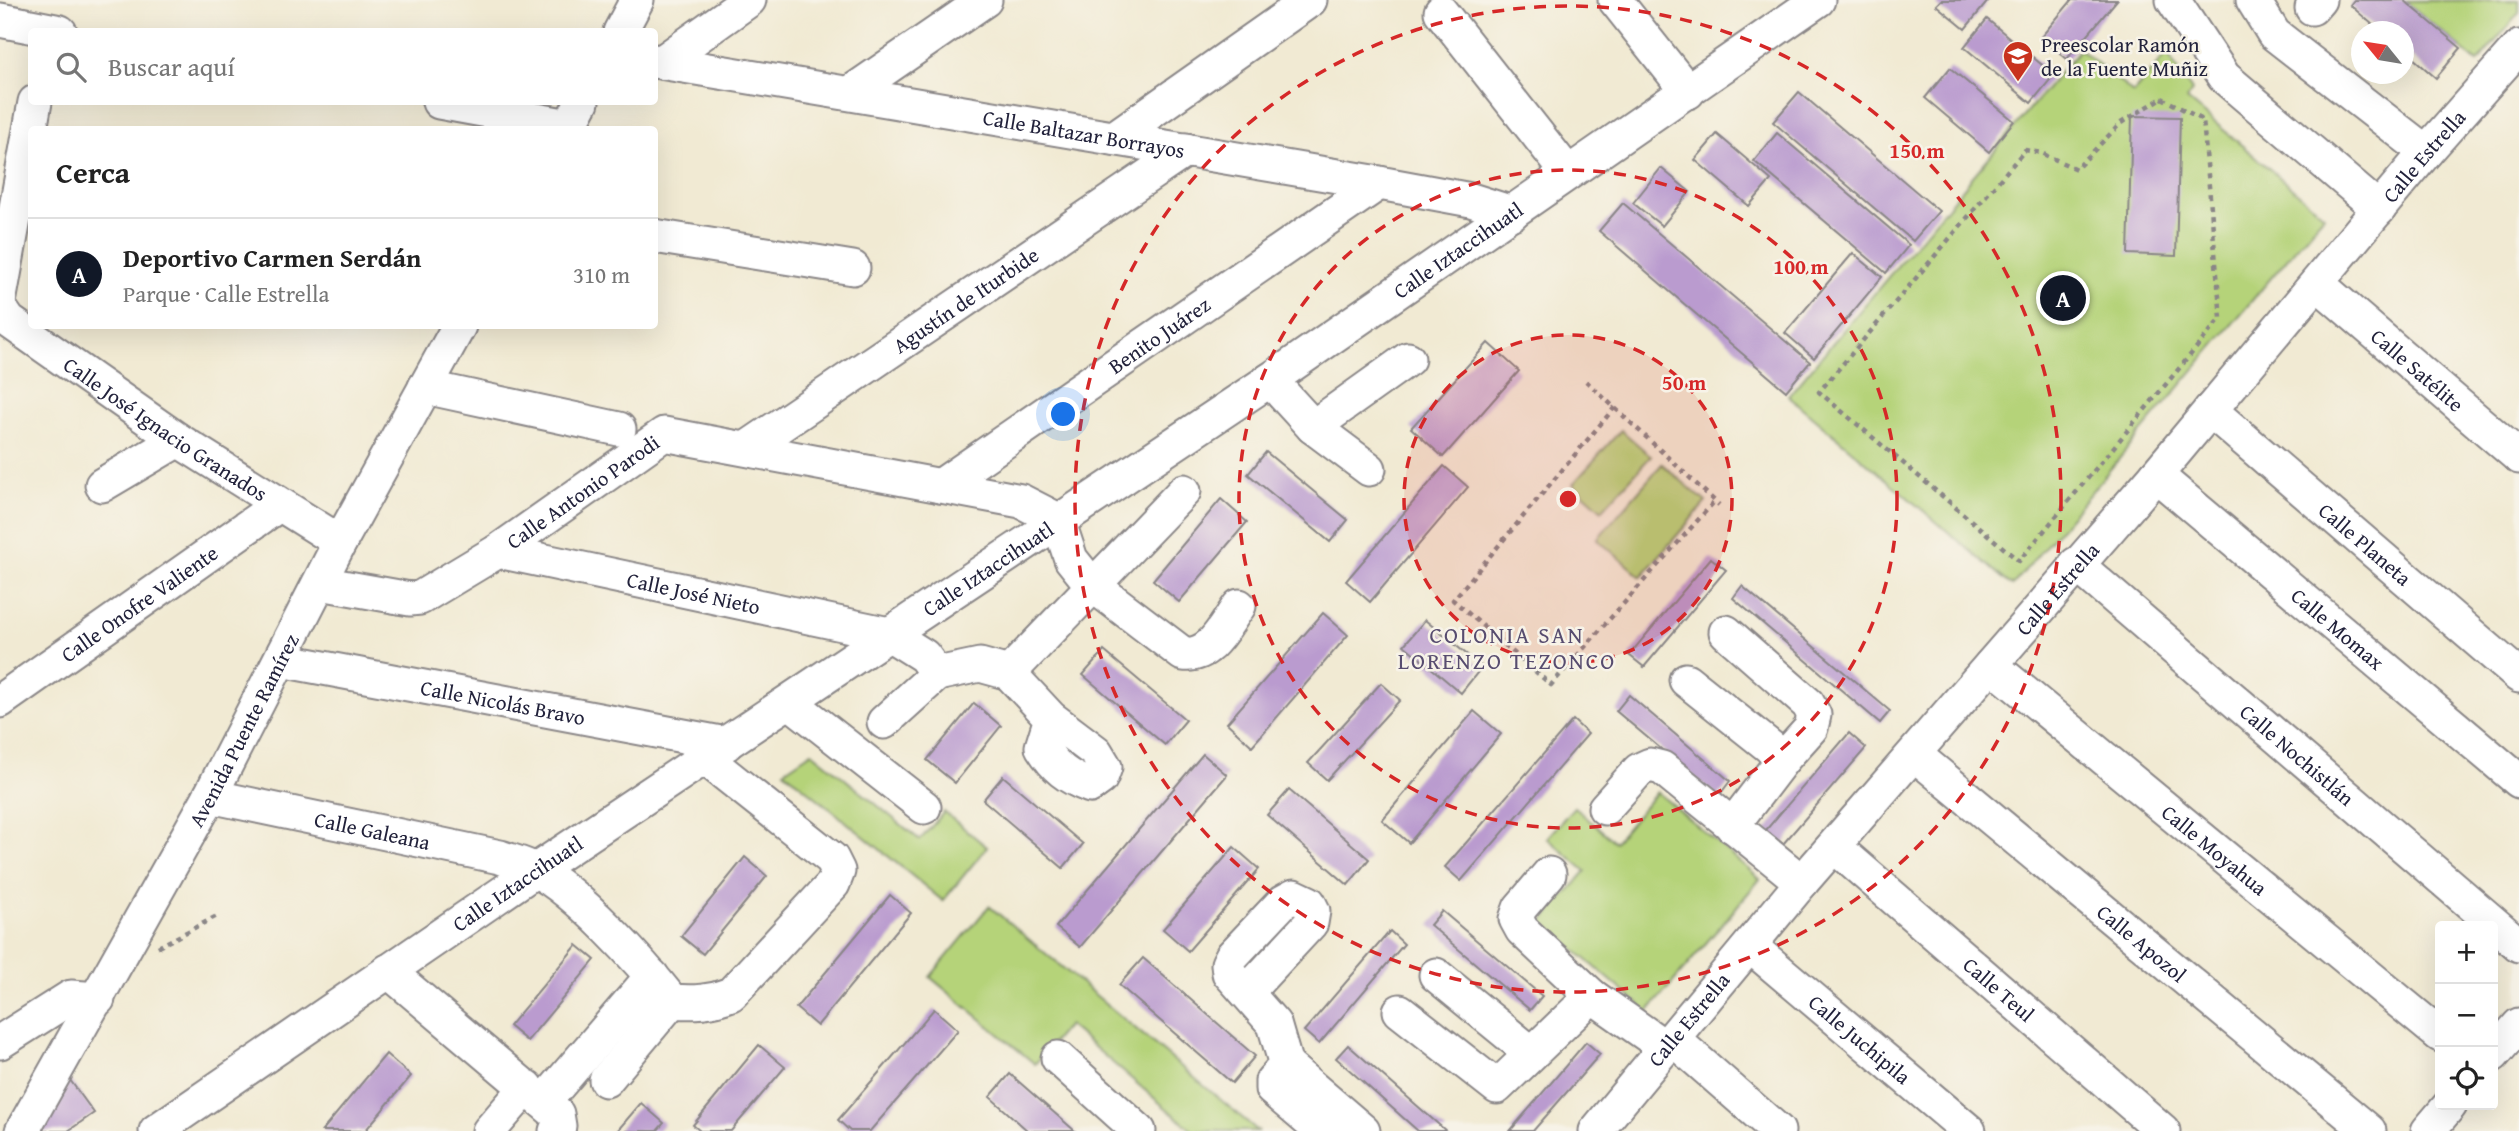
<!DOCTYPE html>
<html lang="es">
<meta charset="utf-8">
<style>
:root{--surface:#fff;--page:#f2f2f2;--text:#222;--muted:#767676;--line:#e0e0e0;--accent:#111827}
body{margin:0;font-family:"Gentium Book Plus",serif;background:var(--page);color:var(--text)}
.controls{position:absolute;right:21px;bottom:21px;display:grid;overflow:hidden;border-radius:7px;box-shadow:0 7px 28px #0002}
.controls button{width:63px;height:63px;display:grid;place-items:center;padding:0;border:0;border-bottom:2px solid var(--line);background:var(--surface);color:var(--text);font:35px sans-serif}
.compass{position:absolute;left:2351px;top:21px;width:63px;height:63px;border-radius:50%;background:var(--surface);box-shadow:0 7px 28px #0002;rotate:300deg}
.you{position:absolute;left:1064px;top:415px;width:24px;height:24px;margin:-18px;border:5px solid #fff;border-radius:50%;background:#1a73e8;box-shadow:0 0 0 10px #1a73e833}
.badge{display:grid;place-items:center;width:46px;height:46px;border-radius:50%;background:var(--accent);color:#fff;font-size:23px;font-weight:700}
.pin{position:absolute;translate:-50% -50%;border:4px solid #fff;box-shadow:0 2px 7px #0006}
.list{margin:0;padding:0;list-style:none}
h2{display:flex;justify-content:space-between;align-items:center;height:91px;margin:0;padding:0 28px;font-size:30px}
h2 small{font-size:23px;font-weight:400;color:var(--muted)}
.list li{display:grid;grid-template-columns:46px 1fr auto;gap:21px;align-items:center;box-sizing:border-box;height:112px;padding:0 28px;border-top:2px solid var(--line)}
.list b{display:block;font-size:26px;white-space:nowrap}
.list p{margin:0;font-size:23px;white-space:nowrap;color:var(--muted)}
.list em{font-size:23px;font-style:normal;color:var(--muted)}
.icon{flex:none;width:38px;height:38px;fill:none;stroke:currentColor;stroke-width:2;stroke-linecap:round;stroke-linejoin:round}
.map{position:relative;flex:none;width:2519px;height:1131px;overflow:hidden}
.search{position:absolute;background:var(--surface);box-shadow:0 7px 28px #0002;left:28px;top:28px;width:630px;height:77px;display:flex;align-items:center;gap:18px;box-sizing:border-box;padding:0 24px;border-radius:7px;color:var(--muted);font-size:26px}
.panel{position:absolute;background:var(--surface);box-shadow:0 7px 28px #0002;left:28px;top:126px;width:630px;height:203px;border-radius:7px}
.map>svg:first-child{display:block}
</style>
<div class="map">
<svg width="2519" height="1131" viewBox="0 0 2519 1131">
<rect width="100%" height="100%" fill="#f7f3e8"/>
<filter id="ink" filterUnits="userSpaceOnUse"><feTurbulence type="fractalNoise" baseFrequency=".0143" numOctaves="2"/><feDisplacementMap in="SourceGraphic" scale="14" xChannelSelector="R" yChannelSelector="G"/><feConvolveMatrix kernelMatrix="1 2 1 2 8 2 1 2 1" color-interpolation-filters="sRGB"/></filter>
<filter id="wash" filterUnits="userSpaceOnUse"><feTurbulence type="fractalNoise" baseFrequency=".00686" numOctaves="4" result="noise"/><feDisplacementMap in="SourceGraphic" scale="28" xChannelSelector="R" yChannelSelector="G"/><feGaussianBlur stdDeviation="1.57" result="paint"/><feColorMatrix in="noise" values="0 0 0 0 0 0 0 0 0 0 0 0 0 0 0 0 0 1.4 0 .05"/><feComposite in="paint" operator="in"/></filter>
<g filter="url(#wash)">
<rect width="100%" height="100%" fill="#f1ead3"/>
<!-- green -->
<g fill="#b5d379" stroke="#6c7a5a" stroke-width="2">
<path d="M2519 0V13L2478 62 2405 1Z"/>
<path d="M2080 49 2133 93 2167 53 2192 91 2187 99 2324 215 2012 586 1788 396Z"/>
<path d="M1621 430 1651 456 1602 510 1573 484Z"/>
<path d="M1662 464 1706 502 1641 577 1597 539Z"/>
<path d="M812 752 920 840 944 812 987 847 943 901 784 771Z"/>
<path d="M1657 792 1760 879 1648 1012 1542 922 1586 871 1547 838 1574 807 1615 842Z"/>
<path d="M989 906 1258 1131H1193L1068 1025 1035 1064 930 977Z"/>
</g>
<g id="blocks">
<!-- building -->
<g fill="#ba9bcf">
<path d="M1941 0H1989L1965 29 1936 5Z"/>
<path d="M2072 0H2117L2067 59 2041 37Z"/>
<path d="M2354 0H2404L2461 48 2436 78 2404 50V32H2381L2350 5Z"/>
<path d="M1987 19 2054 75 2031 103 1964 47Z"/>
<path d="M1950 68 2014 121 1989 152 1925 98Z"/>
<path d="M1799 92 1939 211 1913 241 1773 122Z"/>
<path d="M2132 116 2180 117 2176 256 2128 254Z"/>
<path d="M1777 133 1909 245 1886 273 1754 161Z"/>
<path d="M1717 134 1771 180 1749 206 1695 160Z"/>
<path d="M1661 168 1690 192 1662 226 1633 203Z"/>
<path d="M1623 203 1810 362 1786 391 1599 231Z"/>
<path d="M1853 253 1882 277 1814 358 1785 333Z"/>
<path d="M1488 343 1519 371 1443 457 1411 428Z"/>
<path d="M1266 452 1348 520 1330 542 1248 474Z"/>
<path d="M1444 466 1468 487 1370 602 1346 581Z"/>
<path d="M1221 499 1247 522 1179 602 1153 580Z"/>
<path d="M1711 558 1726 570 1644 667 1629 655Z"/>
<path d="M1742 586 1890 711 1880 723 1733 598Z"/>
<path d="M1323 613 1348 635 1252 746 1227 723Z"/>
<path d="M1425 620 1482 667 1461 693 1404 645Z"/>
<path d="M1104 651 1186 720 1165 745 1083 675Z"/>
<path d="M1381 683 1400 700 1327 780 1308 763Z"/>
<path d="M1629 695 1730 781 1718 797 1616 711Z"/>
<path d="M974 703 1001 726 955 783 927 760Z"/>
<path d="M1474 711 1501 734 1409 843 1382 820Z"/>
<path d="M1573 720 1588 734 1461 881 1445 867Z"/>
<path d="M1849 733 1866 748 1783 844 1766 830Z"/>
<path d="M1203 754 1227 775 1080 947 1056 927Z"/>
<path d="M1003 776 1083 844 1063 868 983 800Z"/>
<path d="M1289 790 1369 859 1348 885 1267 815Z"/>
<path d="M1234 847 1259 869 1188 951 1163 929Z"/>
<path d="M745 857 767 876 703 954 681 936Z"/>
<path d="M890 895 911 913 817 1026 796 1008Z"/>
<path d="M1442 911 1542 996 1530 1010 1430 925Z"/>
<path d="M1390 931 1404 944 1319 1044 1304 1031Z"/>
<path d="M577 945 595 960 527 1041 509 1026Z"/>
<path d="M1143 958 1255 1056 1232 1083 1119 985Z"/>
<path d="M934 1009 958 1030 870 1131H850L838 1120Z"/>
<path d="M1586 1042 1600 1054 1533 1131H1510Z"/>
<path d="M759 1045 785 1067 731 1131H700L693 1125Z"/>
<path d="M1348 1045 1446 1131H1418L1336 1058Z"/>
<path d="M386 1054 411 1076 365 1131H322Z"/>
<path d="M1010 1074 1075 1131H1028L990 1097Z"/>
<path d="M70 1080 94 1113 68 1131H40Z"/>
<path d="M641 1103 664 1123 657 1131H617Z"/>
</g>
</g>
</g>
<g filter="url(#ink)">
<use href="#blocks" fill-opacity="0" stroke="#8a8687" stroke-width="2"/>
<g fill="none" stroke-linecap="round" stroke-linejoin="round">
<!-- minor casing -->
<g stroke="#8a8687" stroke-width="37">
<g id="minor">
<path d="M1615 0 1688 92"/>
<path d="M2173 0 2224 77 2379 209"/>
<path d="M2253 0 2274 34 2426 152"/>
<path d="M2312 8 2319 0"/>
<path d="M1441 12 1567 172"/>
<path d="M0 20 60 32"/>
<path d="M620 32 637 0"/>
<path id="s1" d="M654 61 1379 183 1471 200 1512 213"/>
<path d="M662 62 749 0"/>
<path d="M850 93 985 0"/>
<path d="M439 102 569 126"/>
<path d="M567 130 582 102"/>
<path d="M1114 138 1310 0"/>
<path d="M654 236 853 268"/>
<path id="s2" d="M2317 283 2519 457"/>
<path d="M0 297 35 102"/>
<path id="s3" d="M0 308 9 321 178 440 340 542"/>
<path d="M1270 380 1313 427 1369 469"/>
<path d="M425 387 619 429"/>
<path id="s4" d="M2210 410 2519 676"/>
<path d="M1313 427 1408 359"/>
<path id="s5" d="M747 448 1186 150"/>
<path id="s6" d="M2156 475 2519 781"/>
<path d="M102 485 178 440"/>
<path id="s7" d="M940 486 1379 183"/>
<path id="s8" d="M498 551 889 634 924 656 937 674 884 722"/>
<path id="s9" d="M2076 564 2519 945"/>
<path id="s10" d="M320 583 410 599 420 598 498 551 664 434 1021 501 1058 520 1071 559 1091 584 1183 654C1211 658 1224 626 1239 606"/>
<path d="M1726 632 1808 704 1814 715 1811 728 1784 758"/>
<path id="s11" d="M281 660 726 744"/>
<path id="s12" d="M1991 665 2440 1035"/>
<path d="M937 674 980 665 1009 673"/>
<path d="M1686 680 1784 758 1732 826"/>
<path id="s13" d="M0 701 277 506"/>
<path d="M790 702 924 807"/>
<path d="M1051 718 1096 752 1105 767 1101 778 1090 786C1067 777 1055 768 1042 747L1051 718 1009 673 1184 491"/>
<path id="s14" d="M1914 754 2369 1131"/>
<path id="s15" d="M210 796 500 857C511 861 525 864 535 870 578 892 642 963 672 1001 694 1003 711 1002 731 994L833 884 838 871 832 859 705 758"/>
<path d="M1605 808 1639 770 1650 765 1662 768 1802 882"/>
<path id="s16" d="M1835 847 2163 1131"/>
<path d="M1549 874 1520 908 1516 919 1522 930 1592 996 1666 1048"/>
<path id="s17" d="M1750 946 1969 1131"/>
<path d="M388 971 557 1114 559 1126 556 1131"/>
<path d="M1436 975 1530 1052"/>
<path d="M1247 992 1311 923 1313 911 1309 903 1294 896 1283 902 1232 956 1228 964 1229 973 1274 1024 1286 1065 1272 1081V1089L1321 1131"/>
<path d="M1400 1011 1497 1087 1592 996"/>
<path d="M1673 1039 1778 1131"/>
<path d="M0 1042 71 997 98 999"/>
<path d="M2493 1055 2519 1025"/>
<path d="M1058 1058 1139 1131"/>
<path d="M1286 1065 1363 1131"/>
<path d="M606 1080 672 1001"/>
<path d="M544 1102 652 976"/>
<path id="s18" d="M22 1131 210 796 340 542 459 326"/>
<path id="s19" d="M156 1131 536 870 1270 380 1818 0"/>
<path d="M489 1131 527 1087"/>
<path id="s20" d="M1596 1131 1802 882 2156 475 2426 152 2519 47"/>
<path d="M2428 1131 2450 1105"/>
</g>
</g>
<!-- path -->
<g stroke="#8a8687" stroke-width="4.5" stroke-dasharray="5 5" stroke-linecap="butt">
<path d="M2162 98 2203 120 2221 318 2019 561 1819 392 2025 150 2041 153 2076 169 2121 123Z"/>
<path d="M1586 381 1719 505"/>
<path d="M1615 407 1453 600 1551 685 1714 502"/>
<path d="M158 947 217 916"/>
</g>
<!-- minor -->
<use href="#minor" stroke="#fff" stroke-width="33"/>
</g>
</g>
<!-- distance rings -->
<circle cx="1568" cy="499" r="164" fill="#d62828" fill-opacity=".12"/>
<g fill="none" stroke="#d62828" stroke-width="3.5" stroke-dasharray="12 9">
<circle cx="1568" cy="499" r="164"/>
<circle cx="1568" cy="499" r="329"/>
<circle cx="1568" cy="499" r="493"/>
</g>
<!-- icons -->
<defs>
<g id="school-pin" transform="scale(1.575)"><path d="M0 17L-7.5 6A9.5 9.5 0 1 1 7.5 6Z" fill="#c8321e" stroke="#f7f3e8"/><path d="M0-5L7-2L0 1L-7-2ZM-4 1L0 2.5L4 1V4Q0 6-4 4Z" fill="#fff"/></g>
</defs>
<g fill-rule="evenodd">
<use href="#school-pin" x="2018" y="56"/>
</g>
<g text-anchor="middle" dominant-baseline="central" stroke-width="5" stroke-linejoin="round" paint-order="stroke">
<!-- poi labels -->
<g font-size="21" fill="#22223b" stroke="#f7f3e8" text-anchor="start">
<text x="2041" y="44">Preescolar Ramón<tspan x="2041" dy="24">de la Fuente Muñiz</tspan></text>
</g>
<!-- street labels -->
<g font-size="21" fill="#22223b" stroke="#f7f3e8">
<text stroke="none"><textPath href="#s1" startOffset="436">Calle Baltazar Borrayos</textPath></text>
<text stroke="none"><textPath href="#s20" startOffset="1279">Calle Estrella</textPath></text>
<text stroke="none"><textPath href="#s19" startOffset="1572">Calle Iztaccihuatl</textPath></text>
<text stroke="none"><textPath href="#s5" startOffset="264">Agustín de Iturbide</textPath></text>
<text stroke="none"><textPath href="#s7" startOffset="266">Benito Juárez</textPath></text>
<text stroke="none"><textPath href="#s2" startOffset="133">Calle Satélite</textPath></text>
<text stroke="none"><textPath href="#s3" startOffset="206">Calle José Ignacio Granados</textPath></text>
<text stroke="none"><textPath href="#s10" startOffset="296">Calle Antonio Parodi</textPath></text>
<text stroke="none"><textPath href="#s4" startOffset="205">Calle Planeta</textPath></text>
<text stroke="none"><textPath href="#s19" startOffset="1004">Calle Iztaccihuatl</textPath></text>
<text stroke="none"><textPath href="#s20" startOffset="712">Calle Estrella</textPath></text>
<text stroke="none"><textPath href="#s8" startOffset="200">Calle José Nieto</textPath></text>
<text stroke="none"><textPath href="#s13" startOffset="170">Calle Onofre Valiente</textPath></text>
<text stroke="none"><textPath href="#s6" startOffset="238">Calle Momax</textPath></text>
<text stroke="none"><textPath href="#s11" startOffset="226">Calle Nicolás Bravo</textPath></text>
<text stroke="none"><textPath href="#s18" startOffset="458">Avenida Puente Ramírez</textPath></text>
<text stroke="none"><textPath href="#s9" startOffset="292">Calle Nochistlán</textPath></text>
<text stroke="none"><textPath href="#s15" startOffset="166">Calle Galeana</textPath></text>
<text stroke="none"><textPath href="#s12" startOffset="290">Calle Moyahua</textPath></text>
<text stroke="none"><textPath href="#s19" startOffset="438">Calle Iztaccihuatl</textPath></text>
<text stroke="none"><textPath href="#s14" startOffset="296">Calle Apozol</textPath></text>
<text stroke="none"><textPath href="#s16" startOffset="217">Calle Teul</textPath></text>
<text stroke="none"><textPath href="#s20" startOffset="145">Calle Estrella</textPath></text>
<text stroke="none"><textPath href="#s17" startOffset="144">Calle Juchipila</textPath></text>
</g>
<!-- neighbourhood labels -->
<g font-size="23" letter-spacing="2" fill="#574c6f" stroke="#f7f3e8">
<text x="1507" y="634">COLONIA SAN<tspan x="1507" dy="26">LORENZO TEZONCO</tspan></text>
</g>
</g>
<circle cx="1568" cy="499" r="10" fill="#d62828" stroke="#f7f3e8" stroke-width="3.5"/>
<g font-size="21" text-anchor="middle" font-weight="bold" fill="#d62828" stroke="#f7f3e8" stroke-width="5" stroke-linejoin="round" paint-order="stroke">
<text x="1917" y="158">150 m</text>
<text x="1801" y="274">100 m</text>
<text x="1684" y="390">50 m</text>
</g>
</svg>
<div class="controls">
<button>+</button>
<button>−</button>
<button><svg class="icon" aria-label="locate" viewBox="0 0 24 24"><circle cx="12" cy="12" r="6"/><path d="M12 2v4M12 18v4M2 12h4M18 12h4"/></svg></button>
</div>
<svg class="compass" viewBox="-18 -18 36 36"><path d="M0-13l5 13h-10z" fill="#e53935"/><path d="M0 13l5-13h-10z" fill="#767676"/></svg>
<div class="you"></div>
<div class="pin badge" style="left:2063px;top:298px">A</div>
<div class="search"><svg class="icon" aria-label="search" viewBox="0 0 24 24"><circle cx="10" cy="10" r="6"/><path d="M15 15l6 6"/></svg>Buscar aquí</div>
<section class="panel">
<h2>Cerca<small></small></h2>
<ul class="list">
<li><span class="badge">A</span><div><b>Deportivo Carmen Serdán</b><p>Parque · Calle Estrella</p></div><em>310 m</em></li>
</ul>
</section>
</div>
